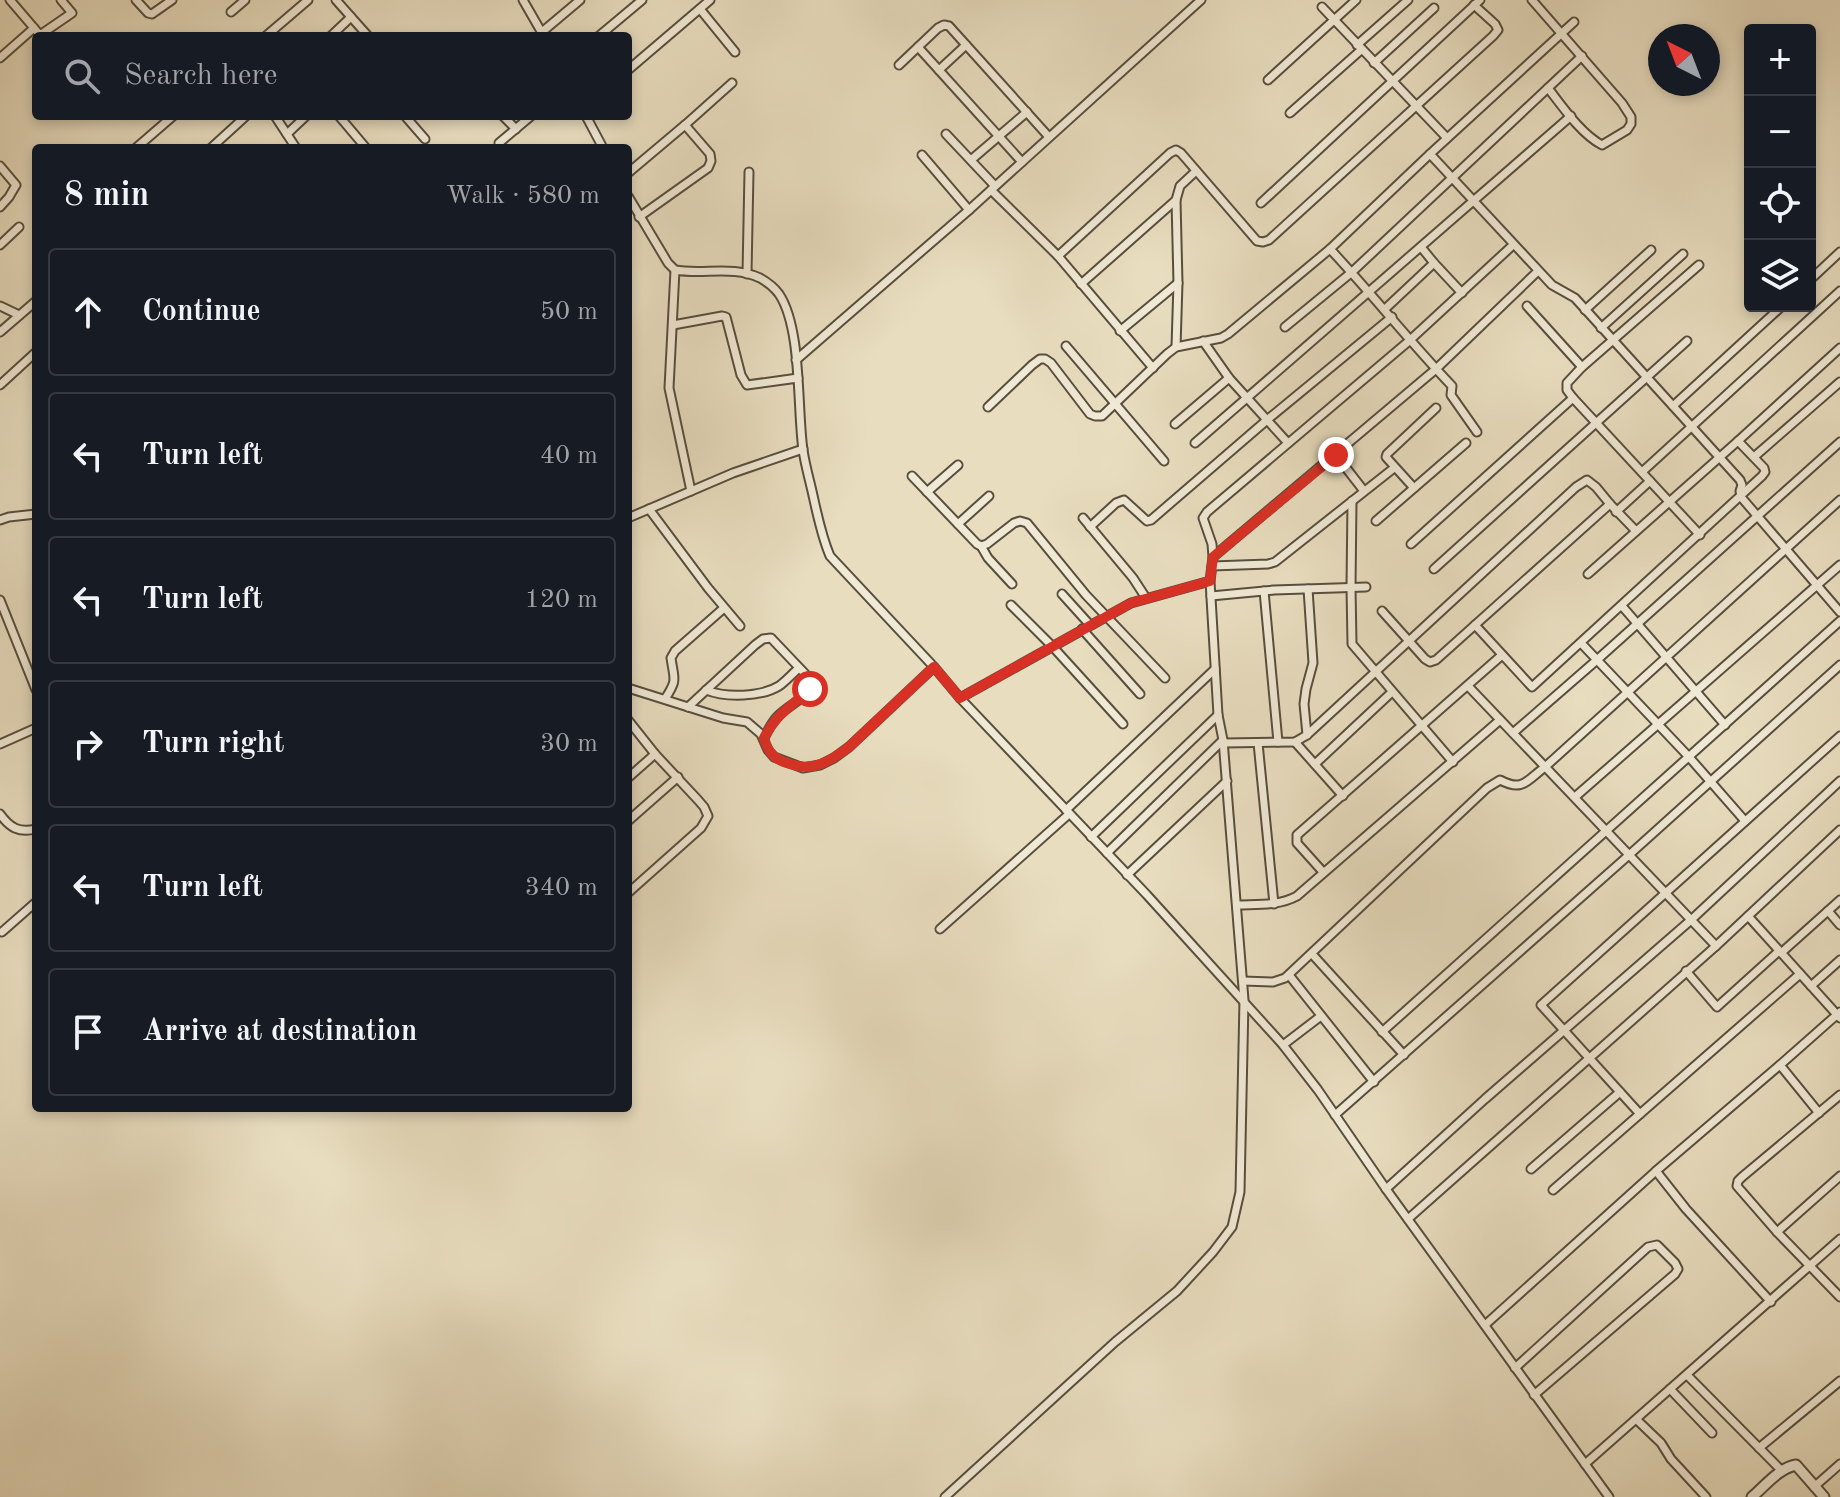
<!DOCTYPE html>
<meta charset="utf-8">
<style>
:root{--surface:#171b24;--page:#20242c;--text:#f1f3f6;--muted:#9ea1a6;--line:#363941}
body{margin:0;font-family:"Old Standard TT",serif;background:var(--page);color:var(--text)}
.controls{position:absolute;right:24px;top:24px;display:grid;overflow:hidden;border-radius:8px;box-shadow:0 4px 12px #0003}
.controls button{width:72px;height:72px;display:grid;place-items:center;padding:0;border:0;border-bottom:2px solid var(--line);background:var(--surface);color:var(--text);font:40px sans-serif}
.compass{position:absolute;left:1648px;top:24px;width:72px;height:72px;border-radius:50%;background:var(--surface);box-shadow:0 4px 12px #0003;rotate:318deg}
.stop{position:absolute;width:24px;height:24px;margin:-18px;border:6px solid #d93025;border-radius:50%;background:#fff}
.stop.end{background:#d93025;border-color:#fff;box-shadow:0 2px 8px #0008}
.list{margin:0;padding:0;list-style:none}
h2{display:flex;justify-content:space-between;align-items:center;height:104px;margin:0;padding:0 32px;font-size:34px}
h2 small{font-size:26px;font-weight:400;color:var(--muted)}
.list li{display:grid;grid-template-columns:52px 1fr auto;gap:24px;align-items:center;box-sizing:border-box;height:128px;margin:0 16px 16px;padding:0 16px;border:2px solid var(--line);border-radius:8px}
.list b{display:block;font-size:30px;white-space:nowrap}
.list em{font-size:26px;font-style:normal;color:var(--muted)}
.icon{flex:none;width:44px;height:44px;fill:none;stroke:currentColor;stroke-width:2;stroke-linecap:round;stroke-linejoin:round}
.map{position:relative;flex:none;width:1840px;height:1497px;overflow:hidden}
.search{position:absolute;background:var(--surface);box-shadow:0 4px 12px #0003;left:32px;top:32px;width:600px;height:88px;display:flex;align-items:center;gap:20px;box-sizing:border-box;padding:0 28px;border-radius:8px;color:var(--muted);font-size:30px}
.panel{position:absolute;background:var(--surface);box-shadow:0 4px 12px #0003;left:32px;top:144px;width:600px;height:968px;border-radius:8px}
.map>svg:first-child{display:block}
</style>
<div class="map">
<svg width="1840" height="1497" viewBox="0 0 1840 1497">
<rect width="100%" height="100%" fill="#e8ddbf"/>
<filter id="stains"><feTurbulence type="fractalNoise" baseFrequency=".0025" numOctaves="4"/><feColorMatrix values="0 0 0 0 .2 0 0 0 0 .09 0 0 0 0 .02 0 0 0 .5 -.17"/></filter>
<radialGradient id="worn" r=".72"><stop offset=".6" stop-color="#630" stop-opacity="0"/><stop offset="1" stop-color="#630" stop-opacity=".3"/></radialGradient>
<g fill="none" stroke-linecap="round" stroke-linejoin="round">
<!-- minor casing -->
<g stroke="#584e3e" stroke-width="11">
<g id="minor">
<path d="M10 0 40 35 72 13 61 0"/>
<path d="M136 0 148 13 152 14 172 0"/>
<path d="M336 0 368 36"/>
<path d="M523 0 542 33"/>
<path d="M1532 0 1622 103 1631 117V124L1627 130 1602 145C1581 134 1562 106 1548 88"/>
<path d="M1322 7 1447 138"/>
<path d="M700 9 735 52"/>
<path d="M231 12 245 0"/>
<path d="M542 32 580 0"/>
<path d="M266 36 308 0"/>
<path d="M331 36 351 17"/>
<path d="M599 36 642 0"/>
<path d="M1357 45 1408 0"/>
<path d="M918 47 1022 162"/>
<path d="M0 58 34 28"/>
<path d="M1374 63 1434 8"/>
<path d="M899 65 938 28 944 25 949 26 1049 137"/>
<path d="M628 70 710 0"/>
<path d="M939 70 966 45"/>
<path d="M1268 80 1356 0"/>
<path d="M1290 113 1361 50"/>
<path d="M275 116 296 148"/>
<path d="M339 116 366 148"/>
<path d="M405 116 425 139"/>
<path d="M503 116 516 129"/>
<path d="M586 116 603 148"/>
<path d="M287 134 306 116"/>
<path d="M946 134 995 186"/>
<path d="M499 143 531 116"/>
<path d="M136 148 173 116"/>
<path d="M211 148 246 116"/>
<path d="M1430 154 1552 285 1575 298 1740 480 1742 485 1740 491 1741 497 1840 612"/>
<path d="M922 155 969 210"/>
<path d="M971 160 1027 112"/>
<path d="M0 166 16 185 9 197 0 207"/>
<path d="M628 173 685 125 732 83"/>
<path d="M991 190 1058 256 1153 368"/>
<path d="M628 196 668 263 675 270C703 275 733 265 760 278 767 282 774 287 779 294 802 328 797 408 803 450 805 464 809 478 812 491 817 513 821 535 830 556L934 667 960 698 1147 895 1283 1045 1318 1090 1386 1189 1609 1497"/>
<path d="M1261 203 1480 0"/>
<path d="M639 217 708 168 711 161 710 154 685 125"/>
<path d="M0 245 19 227"/>
<path d="M1421 247 1434 263 1462 293"/>
<path d="M1330 249C1372 294 1410 342 1452 386L1451 395 1477 432"/>
<path d="M1058 256 1170 153 1176 150 1181 153 1257 241 1263 242 1269 240 1493 36 1498 30 1495 24 1474 5"/>
<path d="M1699 265 1582 367 1567 383V390L1573 398 1700 535"/>
<path d="M675 270 669 388 691 491"/>
<path d="M747 274 749 172"/>
<path d="M1810 280 1840 252"/>
<path d="M1081 284 1176 200"/>
<path d="M0 306 19 315"/>
<path d="M1527 306 1582 367"/>
<path d="M1385 309 1434 263"/>
<path d="M1585 310 1651 250"/>
<path d="M673 325 722 316 726 317 741 375 747 385 798 378"/>
<path d="M1285 327 1352 272 1582 56"/>
<path d="M1601 328 1683 254"/>
<path d="M1120 331 1178 283"/>
<path d="M0 332 36 301"/>
<path d="M1203 341 1229 378 1288 443"/>
<path d="M1066 346 1164 461"/>
<path d="M1176 347 1178 283 1176 200 1180 186 1196 171"/>
<path d="M796 360 969 210 1201 0"/>
<path d="M0 385 36 352"/>
<path d="M1673 406 1782 306"/>
<path d="M988 407 1032 365 1040 359H1045L1051 363 1090 414 1095 416H1102L1167 354 1176 347 1221 338 1228 334 1330 249 1430 154 1574 22"/>
<path d="M1175 424 1229 378"/>
<path d="M1195 443 1571 116"/>
<path d="M1336 455 1364 491"/>
<path d="M1754 457 1840 382"/>
<path d="M1642 472 1840 291"/>
<path d="M912 476 977 544 981 546 987 544 1014 523 1020 521 1027 523 1086 595 1165 678"/>
<path d="M1414 488 1386 457 1387 454 1436 408"/>
<path d="M927 492 958 465"/>
<path d="M1352 501 1351 587 1352 644 1453 762"/>
<path d="M649 509 708 588 740 626"/>
<path d="M1616 512 1650 481"/>
<path d="M628 518 733 473 803 449"/>
<path d="M1083 518 1133 578 1146 598"/>
<path d="M0 520 9 517 36 514"/>
<path d="M1376 521 1466 443"/>
<path d="M958 524 989 496"/>
<path d="M1090 527 1116 503 1124 500 1147 521 1151 520 1267 420 1392 317"/>
<path d="M1411 544 1573 398"/>
<path d="M981 546 988 558 1012 584"/>
<path d="M1213 557 1436 369 1538 271"/>
<path d="M1212 566 1268 564 1275 562 1394 468"/>
<path d="M1434 569 1687 341"/>
<path d="M1588 574 1738 441"/>
<path d="M1264 591 1278 742"/>
<path d="M1062 594 1090 625"/>
<path d="M1211 596 1274 590 1366 587"/>
<path d="M0 600 36 690"/>
<path d="M1011 605 1053 647 1123 724"/>
<path d="M1622 606 1725 725"/>
<path d="M1382 611 1425 659 1430 662 1436 660 1610 504"/>
<path d="M1475 625 1532 687 1762 476 1765 472 1764 468 1738 441 1840 348"/>
<path d="M1082 629 1140 694"/>
<path d="M1581 643 1689 757 1745 821"/>
<path d="M1468 686 1716 946"/>
<path d="M628 688 723 718 747 722 761 734 768 750 774 757 803 768 820 765 834 758 849 747 934 667"/>
<path d="M706 690C726 698 761 697 779 686 786 681 792 674 799 668"/>
<path d="M960 698 1131 603 1210 581"/>
<path d="M665 699C678 679 674 680 671 658L675 651 724 608"/>
<path d="M688 707 755 645 763 639 771 638 810 679 812 684C805 699 789 705 778 716 772 722 768 730 764 738"/>
<path d="M628 720 655 754 698 800 704 807 708 816 701 828 628 893"/>
<path d="M1513 733 1598 659 1840 442"/>
<path d="M1307 735 1304 704 1306 689 1313 663 1308 589"/>
<path d="M1295 742 1343 796"/>
<path d="M1224 743 1295 742 1307 735 1576 487 1587 480 1596 487 1610 504 1636 531"/>
<path d="M1258 743 1274 904"/>
<path d="M0 744 36 728"/>
<path d="M1315 764 1392 692"/>
<path d="M628 778 655 754"/>
<path d="M1575 797 1840 565"/>
<path d="M1066 810 1215 669"/>
<path d="M0 814C10 828 19 833 36 829"/>
<path d="M628 821 678 777"/>
<path d="M1091 837 1218 715"/>
<path d="M1107 853 1223 740"/>
<path d="M1323 872 1297 843V835L1502 655"/>
<path d="M1127 875 1227 781"/>
<path d="M1237 905C1257 904 1279 906 1297 896L1500 720"/>
<path d="M1828 911 1840 925"/>
<path d="M1748 916 1840 1018"/>
<path d="M940 929 1069 814"/>
<path d="M2 932 36 902"/>
<path d="M1781 953 1840 900"/>
<path d="M1312 954 1404 1055"/>
<path d="M1686 971 1717 1007 1779 951"/>
<path d="M1289 975 1374 1082"/>
<path d="M1243 981 1273 982 1285 978 1487 788 1500 780C1523 792 1526 781 1545 767L1840 500"/>
<path d="M1811 986 1840 960"/>
<path d="M1382 1032 1840 621"/>
<path d="M1283 1045 1321 1016"/>
<path d="M1780 1065 1819 1113"/>
<path d="M1840 1095 1742 1177 1738 1181 1737 1186 1777 1232 1840 1297"/>
<path d="M1640 1114 1541 1005 1840 736"/>
<path d="M1335 1115 1629 855 1840 665"/>
<path d="M1531 1169 1620 1092"/>
<path d="M1656 1171 1686 1209 1771 1302"/>
<path d="M1386 1189 1485 1099 1691 920 1840 781"/>
<path d="M1553 1190 1800 974"/>
<path d="M1408 1219 1716 946 1840 830"/>
<path d="M1777 1232 1840 1176"/>
<path d="M1485 1325 1656 1171 1780 1065 1840 1012"/>
<path d="M1515 1368 1648 1247 1657 1245 1675 1263 1678 1269 1675 1274 1534 1395"/>
<path d="M1687 1375 1782 1471"/>
<path d="M1670 1389 1712 1433"/>
<path d="M1637 1420 1661 1443 1671 1459 1706 1497"/>
<path d="M1759 1448 1840 1381"/>
<path d="M1585 1464 1840 1239"/>
<path d="M1814 1487 1840 1464"/>
<path d="M945 1497 1115 1342 1177 1291 1213 1252 1232 1227 1240 1192 1244 1000 1223 740 1218 715 1210 581 1213 557 1212 544 1203 518 1207 512 1409 341 1513 245"/>
</g>
</g>
<!-- tertiary casing -->
<g stroke="#584e3e" stroke-width="13">
<path id="tertiary" d="M1752 1497C1765 1486 1779 1468 1796 1465L1824 1497"/>
</g>
<!-- minor -->
<use href="#minor" stroke="#f0e9d5" stroke-width="7"/>
<!-- tertiary -->
<use href="#tertiary" stroke="#f0e9d5" stroke-width="9"/>
</g>
<g fill="none" stroke-linecap="round" stroke-linejoin="round">
<!-- route -->
<path stroke="#d93025" stroke-width="10" d="M810 689C791 707 776 714 764 738 768 753 775 760 790 764 814 772 830 761 849 747L934 667 960 698 1131 603 1210 581 1213 557 1336 455"/>
</g>
<rect width="100%" height="100%" filter="url(#stains)"/>
<rect width="100%" height="100%" fill="url(#worn)"/>
</svg>
<div class="controls">
<button>+</button>
<button>−</button>
<button><svg class="icon" aria-label="locate" viewBox="0 0 24 24"><circle cx="12" cy="12" r="6"/><path d="M12 2v4M12 18v4M2 12h4M18 12h4"/></svg></button>
<button><svg class="icon" aria-label="layers" viewBox="0 0 24 24"><path d="M12 4l9 5-9 5-9-5zM3 14l9 5 9-5"/></svg></button>
</div>
<svg class="compass" viewBox="-18 -18 36 36"><path d="M0-13l5 13h-10z" fill="#e53935"/><path d="M0 13l5-13h-10z" fill="#9ea1a6"/></svg>
<div class="stop" style="left:810px;top:689px"></div>
<div class="stop end" style="left:1336px;top:455px"></div>
<div class="search"><svg class="icon" aria-label="search" viewBox="0 0 24 24"><circle cx="10" cy="10" r="6"/><path d="M15 15l6 6"/></svg>Search here</div>
<section class="panel">
<h2>8 min<small>Walk · 580 m</small></h2>
<ul class="list">
<li><svg class="icon" aria-label="ahead" viewBox="0 0 24 24"><path d="M12 20V5M6 11l6-6 6 6"/></svg><div><b>Continue</b></div><em>50 m</em></li>
<li><svg class="icon" aria-label="left" viewBox="0 0 24 24"><path d="M17 20v-9H6M10 6l-5 5 5 5"/></svg><div><b>Turn left</b></div><em>40 m</em></li>
<li><svg class="icon" aria-label="left" viewBox="0 0 24 24"><path d="M17 20v-9H6M10 6l-5 5 5 5"/></svg><div><b>Turn left</b></div><em>120 m</em></li>
<li><svg class="icon" aria-label="right" viewBox="0 0 24 24"><path d="M7 20v-9h11M14 6l5 5-5 5"/></svg><div><b>Turn right</b></div><em>30 m</em></li>
<li><svg class="icon" aria-label="left" viewBox="0 0 24 24"><path d="M17 20v-9H6M10 6l-5 5 5 5"/></svg><div><b>Turn left</b></div><em>340 m</em></li>
<li><svg class="icon" aria-label="arrive" viewBox="0 0 24 24"><path d="M6 21V4h12l-3 4 3 4H6"/></svg><div><b>Arrive at destination</b></div></li>
</ul>
</section>
</div>
